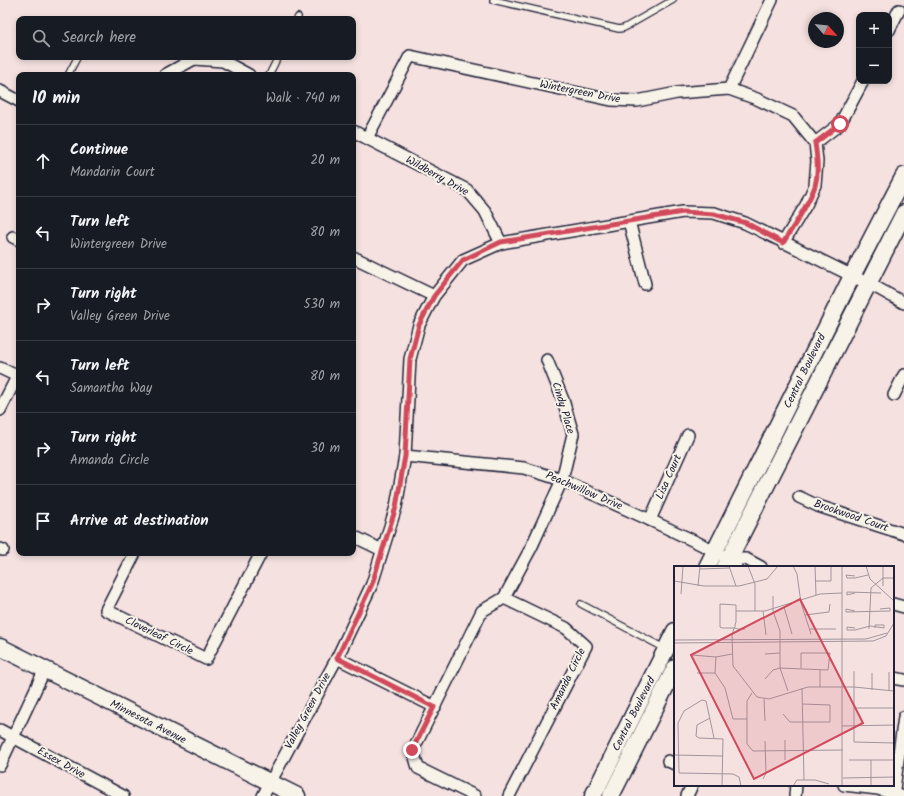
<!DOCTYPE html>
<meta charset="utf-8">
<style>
:root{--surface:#171b24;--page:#20242c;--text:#f1f3f6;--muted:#9ea1a6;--line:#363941}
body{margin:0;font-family:Kalam,sans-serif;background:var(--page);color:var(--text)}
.controls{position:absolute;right:12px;top:12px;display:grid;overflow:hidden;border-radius:8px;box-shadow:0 2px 6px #0003}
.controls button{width:36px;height:36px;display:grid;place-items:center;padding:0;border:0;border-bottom:1px solid var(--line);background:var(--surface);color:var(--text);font:20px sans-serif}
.compass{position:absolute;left:808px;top:12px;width:36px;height:36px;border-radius:50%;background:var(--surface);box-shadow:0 2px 6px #0003;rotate:117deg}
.stop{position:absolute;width:12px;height:12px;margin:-9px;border:3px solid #d1495b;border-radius:50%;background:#fff}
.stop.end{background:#d1495b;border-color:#fff;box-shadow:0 1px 4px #0008}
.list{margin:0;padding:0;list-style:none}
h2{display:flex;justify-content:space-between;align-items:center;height:52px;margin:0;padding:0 16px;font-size:17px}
h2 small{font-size:13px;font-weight:400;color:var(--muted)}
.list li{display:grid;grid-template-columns:26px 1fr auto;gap:12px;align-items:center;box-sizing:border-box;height:72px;padding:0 16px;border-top:1px solid var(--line)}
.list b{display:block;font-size:15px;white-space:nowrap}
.list p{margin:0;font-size:13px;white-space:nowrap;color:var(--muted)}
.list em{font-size:13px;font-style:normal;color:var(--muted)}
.icon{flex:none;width:22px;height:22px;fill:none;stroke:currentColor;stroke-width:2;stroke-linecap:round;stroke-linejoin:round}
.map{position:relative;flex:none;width:904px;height:796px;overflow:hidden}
.search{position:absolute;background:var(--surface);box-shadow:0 2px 6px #0003;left:16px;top:16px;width:340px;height:44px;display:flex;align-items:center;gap:10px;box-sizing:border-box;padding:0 14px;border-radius:8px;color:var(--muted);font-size:15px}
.panel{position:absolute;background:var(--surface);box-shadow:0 2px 6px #0003;left:16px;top:72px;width:340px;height:484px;border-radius:8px}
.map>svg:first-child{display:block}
</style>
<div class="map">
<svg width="904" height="796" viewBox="0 0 904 796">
<rect width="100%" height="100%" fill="#f5e1e0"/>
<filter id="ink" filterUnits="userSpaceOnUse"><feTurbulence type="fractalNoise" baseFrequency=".025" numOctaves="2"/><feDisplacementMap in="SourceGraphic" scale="8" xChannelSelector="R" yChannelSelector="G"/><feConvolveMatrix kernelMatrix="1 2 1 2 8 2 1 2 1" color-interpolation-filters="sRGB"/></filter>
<g filter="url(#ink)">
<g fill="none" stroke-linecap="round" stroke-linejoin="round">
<!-- lane casing -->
<g stroke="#22223b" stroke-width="8">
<g id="lane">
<path d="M493 0 619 29 624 28 673 0"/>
<path d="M297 19 298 17"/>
<path d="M68 75 77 58"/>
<path d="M269 75 278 57"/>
<path d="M581 604 664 648"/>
</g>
</g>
<!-- street casing -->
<g stroke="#22223b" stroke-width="14">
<g id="street">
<path d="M889 30 899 10"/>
<path d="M165 75 194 59 223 61 249 75"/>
<path d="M729 89 772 0"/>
<path d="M0 91 19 101"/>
<path d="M353 131 467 190 485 211 501 243"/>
<path d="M367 138 410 56 611 100 637 101 677 93 729 89 757 99 793 116 815 143 817 161 815 185 806 205 783 243"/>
<path d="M815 143 840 124 863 81"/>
<path d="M629 221 645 284"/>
<path d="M13 237 19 240"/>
<path d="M353 257 434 296"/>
<path d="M0 368 19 377"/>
<path d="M894 395 904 375"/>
<path d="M0 410 19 373"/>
<path d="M405 456 524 468 562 480 650 520 715 551 729 559 736 567"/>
<path d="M799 497 818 506 904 534"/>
<path d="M650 520 688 435"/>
<path d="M353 536 382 550"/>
<path d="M0 549 3 550"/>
<path d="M135 553 106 610 206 659 261 553"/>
<path d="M729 559H746L761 567"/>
<path d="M504 598 566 628 586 646 509 796"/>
<path d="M893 604 904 607"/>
<path d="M337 658 435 707"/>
<path d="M893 678 904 680"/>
<path d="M0 730 123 796"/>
<path d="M668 761 675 764"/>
<path d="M0 765 45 669"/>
<path d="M844 785 878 789 901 796"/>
<path d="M263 796 337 658 372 584 396 507 405 456 410 359 419 325 434 296 463 260 501 243 683 212 714 213 745 223 879 289 904 303"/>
<path d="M475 796 418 768 413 750 482 611 504 598 531 548 562 480 573 434 563 400 547 360"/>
<path d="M687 796 692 785"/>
<path d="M795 796 796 785"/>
<path d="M893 796 904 717"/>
</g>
</g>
<!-- secondary casing -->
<g stroke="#22223b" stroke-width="19">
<g id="secondary">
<path d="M707 567 852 276 904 176"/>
<path d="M725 567 904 213"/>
<path d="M0 647 297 796"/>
<path d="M593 796 675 631"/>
<path d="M611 796 675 668"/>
</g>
</g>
<!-- lane -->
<use href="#lane" stroke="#f7f3e8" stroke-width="5.5"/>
<!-- street -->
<use href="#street" stroke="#f7f3e8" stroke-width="11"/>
<!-- secondary -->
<use href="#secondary" stroke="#f7f3e8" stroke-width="16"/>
</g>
</g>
<g fill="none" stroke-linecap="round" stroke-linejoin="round" filter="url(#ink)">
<!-- route -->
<path stroke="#d1495b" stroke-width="5" d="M412 750 434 707 337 658 372 584 396 507 405 456 410 359 419 325 434 296 463 260 501 242 683 212 714 214 746 223 783 243C794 225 808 206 815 186 819 172 817 157 815 143L840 124"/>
</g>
<g text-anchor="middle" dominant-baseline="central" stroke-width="4" stroke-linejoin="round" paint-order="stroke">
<!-- street labels -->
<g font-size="11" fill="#22223b" stroke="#f7f3e8">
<text transform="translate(580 92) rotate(11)">Wintergreen Drive</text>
<text transform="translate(437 176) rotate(29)">Wildberry Drive</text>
<text transform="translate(805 371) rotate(-64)">Central Boulevard</text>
<text transform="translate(563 408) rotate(73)">Cindy Place</text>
<text transform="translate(669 477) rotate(-66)">Lisa Court</text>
<text transform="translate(584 491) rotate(23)">Peachwillow Drive</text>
<text transform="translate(851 516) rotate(19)">Brookwood Court</text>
<text transform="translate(159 636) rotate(26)">Cloverleaf Circle</text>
<text transform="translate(568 679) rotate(-64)">Amanda Circle</text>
<text transform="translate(308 711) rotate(-62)">Valley Green Drive</text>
<text transform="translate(634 714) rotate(-63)">Central Boulevard</text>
<text transform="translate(148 722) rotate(27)">Minnesota Avenue</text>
<text transform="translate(61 763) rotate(29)">Essex Drive</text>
</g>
</g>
<!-- overview -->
<g transform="translate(674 566)">
<rect width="220" height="220" fill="#f5e1e0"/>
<path fill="none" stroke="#a1959e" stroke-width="1" d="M55 0 62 20M74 0 81 18V45M119 0 123 8 127 37 137 68M141 0 142 29M168 0V220M192 0 196 13 220 35M209 0V20M26 3 56 2M181 10 172 9 173 12H181L194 9M0 15 30 20H65L93 13 104 0M141 15H157V0M24 20 26 0M181 27 173 29V26L207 27M7 28 9 0M99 30V45L106 65V102L114 125M110 41 118 68M62 45H91L146 28 168 27M89 45 92 69M181 45 172 43V46L216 45V42L206 43M131 49 155 46 156 38M181 62 173 61V64H181L196 60 210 62M201 62V59H210V62M71 63H64L60 62H48L46 61V38L62 39V56L61 59V61L60 62 59 65V66L58 69 59 100 83 131 95 133 134 121H180L220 125M136 63H162M195 63 197 22 209 12H220M0 74 192 73 213 67M0 77 199 75 212 70 220 57M58 88 42 91 41 107 51 122 59 153H73M91 88 106 87M18 89 42 91M146 104V121M180 105V176L220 177M23 107H41M198 107V124M91 113 99 104 106 102 154 104 156 87H127V102M128 122 130 214M215 125V106M78 127 73 135V178L79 185 169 184M90 133 91 155M180 142H220M109 148 116 156H156V139L129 138M36 152 23 159 22 170 25 172 49 173 48 220M168 160 220 159M40 172 32 135 28 134 10 145 4 157 5 207 59 208 65 211 67 220M111 174V194M0 189 49 190M175 194H220M169 212 220 211M89 213 92 207 91 175M119 220 123 214H141L155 218M197 220V194"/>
<path fill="#d1495b" fill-opacity="0.15" stroke="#d1495b" stroke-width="2" d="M126 33 189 157 80 213 17 89Z"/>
<rect width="220" height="220" fill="none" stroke="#22223b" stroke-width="2"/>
</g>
</svg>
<div class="controls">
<button>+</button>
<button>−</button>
</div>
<svg class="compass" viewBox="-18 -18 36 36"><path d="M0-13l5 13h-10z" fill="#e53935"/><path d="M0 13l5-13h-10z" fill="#9ea1a6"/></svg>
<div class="stop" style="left:840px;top:124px"></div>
<div class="stop end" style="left:412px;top:750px"></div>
<div class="search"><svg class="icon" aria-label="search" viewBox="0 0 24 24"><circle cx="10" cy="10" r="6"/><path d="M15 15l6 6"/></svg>Search here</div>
<section class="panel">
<h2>10 min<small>Walk · 740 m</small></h2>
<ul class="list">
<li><svg class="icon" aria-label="ahead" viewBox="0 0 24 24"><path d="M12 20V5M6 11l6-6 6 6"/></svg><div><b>Continue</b><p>Mandarin Court</p></div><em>20 m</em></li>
<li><svg class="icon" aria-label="left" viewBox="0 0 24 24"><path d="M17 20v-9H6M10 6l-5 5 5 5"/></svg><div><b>Turn left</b><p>Wintergreen Drive</p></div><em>80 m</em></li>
<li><svg class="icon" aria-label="right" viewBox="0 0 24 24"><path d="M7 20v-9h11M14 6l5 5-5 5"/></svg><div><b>Turn right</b><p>Valley Green Drive</p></div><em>530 m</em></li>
<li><svg class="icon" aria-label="left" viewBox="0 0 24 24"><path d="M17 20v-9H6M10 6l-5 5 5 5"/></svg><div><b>Turn left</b><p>Samantha Way</p></div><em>80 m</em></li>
<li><svg class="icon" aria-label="right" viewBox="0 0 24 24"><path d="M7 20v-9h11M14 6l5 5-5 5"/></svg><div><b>Turn right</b><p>Amanda Circle</p></div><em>30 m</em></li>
<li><svg class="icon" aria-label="arrive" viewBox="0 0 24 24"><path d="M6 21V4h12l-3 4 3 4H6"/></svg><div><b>Arrive at destination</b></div></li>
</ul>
</section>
</div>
